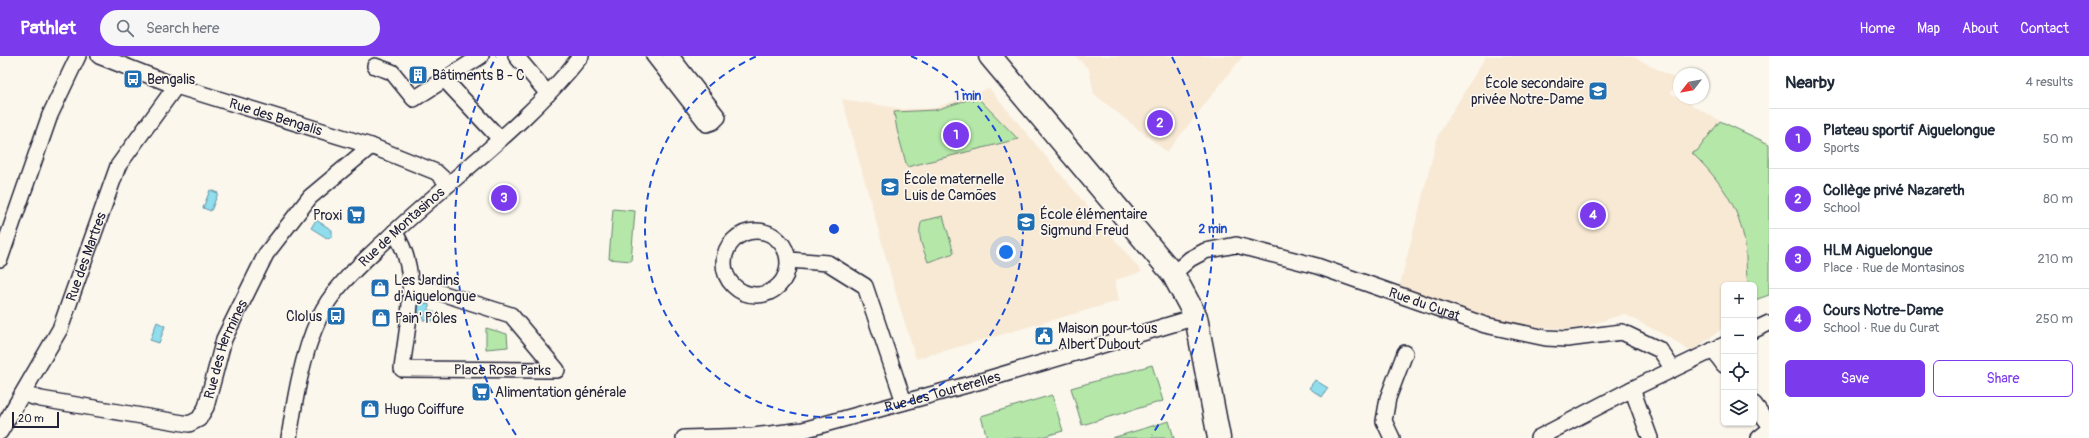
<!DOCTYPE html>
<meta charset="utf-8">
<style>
:root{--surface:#fff;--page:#f6f6f7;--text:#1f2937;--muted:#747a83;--line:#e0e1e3;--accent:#7c3aed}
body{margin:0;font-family:Pangolin,sans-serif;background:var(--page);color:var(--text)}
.controls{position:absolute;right:12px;bottom:12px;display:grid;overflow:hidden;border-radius:6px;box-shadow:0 1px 3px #0004}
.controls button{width:36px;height:36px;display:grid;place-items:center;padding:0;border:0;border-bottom:1px solid var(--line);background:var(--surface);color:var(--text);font:20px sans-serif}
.compass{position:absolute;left:1673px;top:12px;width:36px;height:36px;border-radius:50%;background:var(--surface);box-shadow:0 1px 3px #0004;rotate:239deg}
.scale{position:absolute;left:12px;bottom:10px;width:47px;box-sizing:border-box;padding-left:4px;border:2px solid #22223b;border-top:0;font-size:11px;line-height:14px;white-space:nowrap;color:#22223b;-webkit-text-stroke:3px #fbf7ec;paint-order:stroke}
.you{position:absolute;left:1006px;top:196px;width:14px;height:14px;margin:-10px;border:3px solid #fff;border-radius:50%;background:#1a73e8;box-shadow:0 0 0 6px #1a73e833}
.badge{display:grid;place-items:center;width:26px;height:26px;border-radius:50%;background:var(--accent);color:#fff;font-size:13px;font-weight:700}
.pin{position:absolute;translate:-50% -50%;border:2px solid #fff;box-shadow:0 1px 4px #0006}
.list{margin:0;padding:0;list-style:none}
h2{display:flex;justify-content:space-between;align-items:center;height:52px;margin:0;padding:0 16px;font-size:17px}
h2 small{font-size:13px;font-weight:400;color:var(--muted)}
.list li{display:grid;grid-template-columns:26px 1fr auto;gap:12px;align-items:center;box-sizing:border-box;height:60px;padding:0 16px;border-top:1px solid var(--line)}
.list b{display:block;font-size:15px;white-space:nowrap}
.list p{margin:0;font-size:13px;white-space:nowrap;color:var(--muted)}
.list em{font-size:13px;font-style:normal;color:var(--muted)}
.actions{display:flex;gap:8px;padding:12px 16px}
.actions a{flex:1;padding:9px 0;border:1px solid var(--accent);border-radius:6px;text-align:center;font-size:14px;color:var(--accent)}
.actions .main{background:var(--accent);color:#fff}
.icon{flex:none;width:22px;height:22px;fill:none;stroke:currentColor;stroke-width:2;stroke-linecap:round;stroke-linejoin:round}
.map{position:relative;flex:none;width:1769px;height:382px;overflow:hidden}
header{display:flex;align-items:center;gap:24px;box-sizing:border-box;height:56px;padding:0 20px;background:var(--accent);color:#fff}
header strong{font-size:19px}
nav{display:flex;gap:22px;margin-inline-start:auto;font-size:14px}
.search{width:280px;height:36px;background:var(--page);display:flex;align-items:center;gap:10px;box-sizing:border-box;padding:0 14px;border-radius:22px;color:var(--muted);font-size:15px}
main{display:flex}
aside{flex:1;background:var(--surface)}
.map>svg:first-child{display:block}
</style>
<header>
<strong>Pathlet</strong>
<div class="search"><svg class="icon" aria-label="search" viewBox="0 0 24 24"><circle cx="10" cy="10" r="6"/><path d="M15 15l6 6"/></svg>Search here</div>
<nav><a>Home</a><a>Map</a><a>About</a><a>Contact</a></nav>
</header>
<main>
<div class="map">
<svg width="1769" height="382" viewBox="0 0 1769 382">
<rect width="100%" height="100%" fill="#fbf7ec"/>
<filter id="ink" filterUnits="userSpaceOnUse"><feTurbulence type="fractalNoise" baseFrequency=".025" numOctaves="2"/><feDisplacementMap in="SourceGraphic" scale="8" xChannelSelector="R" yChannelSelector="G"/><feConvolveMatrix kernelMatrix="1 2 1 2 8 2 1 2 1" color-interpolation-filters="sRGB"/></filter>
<g filter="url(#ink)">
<!-- built -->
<g fill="#f8e9d5">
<path d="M1075 0H1243L1167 96 1094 38 1089 13Z"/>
<path d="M1486 0H1632L1678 24 1671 37 1720 65 1769 88V239L1754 245V229H1724V271L1694 294H1688L1672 283 1624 258 1580 272 1566 273 1526 270 1472 258 1399 232 1438 79Z"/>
<path d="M989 32 1142 216 1115 224 1119 245 916 303 898 245 842 43 903 53 935 52Z"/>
</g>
<!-- green -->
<g fill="#b4e7a8" stroke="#6b8472">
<path d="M977 41 1018 83 907 111 897 74 894 56 935 54Z"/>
<path d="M1720 65 1769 88V239L1755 244 1754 229H1749C1745 219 1747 201 1745 189 1740 151 1719 123 1692 97L1697 95Z"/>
<path d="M613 153 635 155 631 205 609 203Z"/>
<path d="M943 160 954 197 928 206C923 192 916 179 922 165Z"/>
<path d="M486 272 507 278 508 291 486 293Z"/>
<path d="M1152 309 1163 345 1082 369 1071 332Z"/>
<path d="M1052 339 1063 375 1038 382H987L981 360Z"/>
<path d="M1169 365 1174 382H1112Z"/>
</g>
<!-- water -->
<g fill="#8fdded" stroke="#6392a6">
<path d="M210 134 218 137 211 155 203 152Z"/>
<path d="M316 164 332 174V181L327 182 311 172Z"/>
<path d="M418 246 429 248V254L434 255 433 265 423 264 424 258 417 257Z"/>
<path d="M157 266 165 270 159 287 150 284Z"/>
<path d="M1315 324 1328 332 1322 341 1309 332Z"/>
</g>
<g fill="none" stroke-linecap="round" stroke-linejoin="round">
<!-- minor casing -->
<g stroke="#22223b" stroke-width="18">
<g id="minor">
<path id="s1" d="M99 0 176 30 371 90 436 116 449 128"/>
<path d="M516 0 548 38"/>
<path d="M654 0 707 68 713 66 718 61 671 0"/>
<path d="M375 10 392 16 414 43 481 0"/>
<path d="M445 24 500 83"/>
<circle cx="756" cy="207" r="32"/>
<path id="s2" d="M394 176C422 216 407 268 402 313L557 314 511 259 422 231 412 232"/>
<path d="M0 203 50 59 78 0"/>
<path d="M789 204 828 207 865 230 904 346"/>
<path id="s3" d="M1173 218 1190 203 1205 195 1236 189 1317 210 1485 269 1546 282 1567 283 1622 276 1660 294 1673 313"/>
<path d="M1754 274 1769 267"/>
<path d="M1713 294 1724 309"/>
<path d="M1632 333 1650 382"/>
<path id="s4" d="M23 338 41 343 189 368 199 363 206 351 224 283 266 198 310 141 371 90"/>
<path d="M1754 348 1769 368"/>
<path id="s5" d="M0 376 60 273 118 110 176 30"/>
<path id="s6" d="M289 382C295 342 302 299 319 262 332 232 362 207 386 184 450 123 526 70 581 0"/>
<path id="s7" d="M684 382 753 380 803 374 981 325 1196 261"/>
<path d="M1392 382 1384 365 1388 342 1405 297"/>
<path d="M1538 382 1632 333 1724 289"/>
<path d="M1759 382 1769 374"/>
</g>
</g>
<!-- primary casing -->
<g stroke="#22223b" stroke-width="25">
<path id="primary" d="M990 0 1173 218 1196 261 1219 382"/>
</g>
<!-- minor -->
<use href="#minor" stroke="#fbf7ec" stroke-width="15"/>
<!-- primary -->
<use href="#primary" stroke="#fbf7ec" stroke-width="22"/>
</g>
</g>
<!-- distance rings -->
<g fill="none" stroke="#1d4ed8" stroke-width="2" stroke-dasharray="7 5">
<path d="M911 0A189 189 0 1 1 757 0"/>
<path d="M516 379A379 379 0 0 1 496 1M1172 1A379 379 0 0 1 1152 379"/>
</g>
<!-- icons -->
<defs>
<g id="building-square" transform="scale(1)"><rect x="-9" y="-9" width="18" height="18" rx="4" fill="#1f6fb2" stroke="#fbf7ec"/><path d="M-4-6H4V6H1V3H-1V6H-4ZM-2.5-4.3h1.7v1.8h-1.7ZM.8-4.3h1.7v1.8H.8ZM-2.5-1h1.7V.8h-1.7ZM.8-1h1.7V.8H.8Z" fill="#fff"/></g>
<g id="bus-square" transform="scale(1)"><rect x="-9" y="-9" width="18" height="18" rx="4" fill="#1f6fb2" stroke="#fbf7ec"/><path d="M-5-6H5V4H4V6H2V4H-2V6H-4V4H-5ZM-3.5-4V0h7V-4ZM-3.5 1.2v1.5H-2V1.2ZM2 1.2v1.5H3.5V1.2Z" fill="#fff"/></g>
<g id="school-square" transform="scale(1)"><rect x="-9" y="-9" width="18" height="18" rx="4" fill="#1f6fb2" stroke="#fbf7ec"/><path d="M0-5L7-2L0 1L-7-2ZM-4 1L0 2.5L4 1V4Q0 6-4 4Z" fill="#fff"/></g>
<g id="supermarket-square" transform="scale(1)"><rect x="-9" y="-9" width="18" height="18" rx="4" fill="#1f6fb2" stroke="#fbf7ec"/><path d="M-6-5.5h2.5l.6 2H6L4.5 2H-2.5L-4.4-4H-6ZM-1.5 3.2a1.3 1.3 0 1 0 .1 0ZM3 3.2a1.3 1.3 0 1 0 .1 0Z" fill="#fff"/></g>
<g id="shop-square" transform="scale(1)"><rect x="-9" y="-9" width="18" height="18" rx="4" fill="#1f6fb2" stroke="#fbf7ec"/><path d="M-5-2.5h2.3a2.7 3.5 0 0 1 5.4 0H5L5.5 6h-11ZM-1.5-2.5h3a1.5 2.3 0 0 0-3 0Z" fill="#fff"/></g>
<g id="civic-square" transform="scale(1)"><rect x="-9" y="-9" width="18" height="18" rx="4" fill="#1f6fb2" stroke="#fbf7ec"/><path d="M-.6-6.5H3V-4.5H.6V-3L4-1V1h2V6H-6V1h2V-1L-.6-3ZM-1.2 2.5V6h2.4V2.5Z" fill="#fff"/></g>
</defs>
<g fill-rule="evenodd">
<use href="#building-square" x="418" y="19"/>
<use href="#bus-square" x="133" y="23"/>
<use href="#school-square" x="1598" y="35"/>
<use href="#school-square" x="890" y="131"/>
<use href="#supermarket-square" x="356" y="159"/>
<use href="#school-square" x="1026" y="166"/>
<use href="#shop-square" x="380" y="232"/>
<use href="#bus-square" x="336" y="260"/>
<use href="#shop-square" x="381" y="262"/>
<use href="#civic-square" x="1044" y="280"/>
<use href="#supermarket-square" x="481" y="336"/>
<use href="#shop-square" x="370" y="353"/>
</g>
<g text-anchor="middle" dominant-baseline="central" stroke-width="3.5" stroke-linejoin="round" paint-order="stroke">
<!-- poi labels -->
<g font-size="14" fill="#22223b" stroke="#fbf7ec" text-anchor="start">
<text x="432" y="19">Bâtiments B - C</text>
<text x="147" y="23">Bengalis</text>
<text x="1584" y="27" text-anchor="end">École secondaire<tspan x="1584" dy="16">privée Notre-Dame</tspan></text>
<text x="904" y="123">École maternelle<tspan x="904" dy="16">Luis de Camões</tspan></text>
<text x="1040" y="158">École élémentaire<tspan x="1040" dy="16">Sigmund Freud</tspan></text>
<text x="342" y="159" text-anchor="end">Proxi</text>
<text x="394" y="224">Les Jardins<tspan x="394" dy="16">d'Aiguelongue</tspan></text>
<text x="322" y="260" text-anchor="end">Clolus</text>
<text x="395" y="262">Pain' Pôles</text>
<text x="1058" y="272">Maison pour tous<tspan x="1058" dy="16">Albert Dubout</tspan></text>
<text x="495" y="336">Alimentation générale</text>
<text x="384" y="353">Hugo Coiffure</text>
</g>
<!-- street labels -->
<g font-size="14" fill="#22223b" stroke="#fbf7ec">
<text stroke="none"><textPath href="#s1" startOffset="187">Rue des Bengalis</textPath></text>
<text stroke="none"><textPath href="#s6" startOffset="248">Rue de Montasinos</textPath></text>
<text stroke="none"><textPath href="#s5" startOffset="196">Rue des Martres</textPath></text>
<text stroke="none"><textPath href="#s3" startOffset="269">Rue du Curat</textPath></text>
<text stroke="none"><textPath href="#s4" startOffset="255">Rue des Hermines</textPath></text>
<text stroke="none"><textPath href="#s2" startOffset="241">Place Rosa Parks</textPath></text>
<text stroke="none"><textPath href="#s7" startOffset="264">Rue des Tourterelles</textPath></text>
</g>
</g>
<circle cx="834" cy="173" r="6" fill="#1d4ed8" stroke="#fbf7ec" stroke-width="2"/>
<g font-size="12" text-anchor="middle" font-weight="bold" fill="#1d4ed8" stroke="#fbf7ec" stroke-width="3.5" stroke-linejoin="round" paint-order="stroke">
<text x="968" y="44">1 min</text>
<text x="1213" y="177">2 min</text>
</g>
</svg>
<div class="controls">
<button>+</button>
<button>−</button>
<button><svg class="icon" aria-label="locate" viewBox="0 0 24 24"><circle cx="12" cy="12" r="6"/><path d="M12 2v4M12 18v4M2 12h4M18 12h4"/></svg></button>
<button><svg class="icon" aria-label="layers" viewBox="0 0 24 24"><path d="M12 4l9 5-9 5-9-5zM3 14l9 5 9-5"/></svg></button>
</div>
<svg class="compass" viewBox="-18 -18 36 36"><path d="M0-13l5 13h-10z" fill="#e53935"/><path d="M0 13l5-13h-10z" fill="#747a83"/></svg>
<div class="scale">20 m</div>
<div class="you"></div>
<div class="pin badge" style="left:956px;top:79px">1</div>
<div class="pin badge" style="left:1160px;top:67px">2</div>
<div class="pin badge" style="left:504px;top:142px">3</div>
<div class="pin badge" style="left:1593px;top:159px">4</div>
</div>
<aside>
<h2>Nearby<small>4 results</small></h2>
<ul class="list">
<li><span class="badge">1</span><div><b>Plateau sportif Aiguelongue</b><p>Sports</p></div><em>50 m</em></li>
<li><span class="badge">2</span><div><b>Collège privé Nazareth</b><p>School</p></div><em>80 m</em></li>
<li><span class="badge">3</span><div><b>HLM Aiguelongue</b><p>Place · Rue de Montasinos</p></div><em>210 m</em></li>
<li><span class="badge">4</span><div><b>Cours Notre-Dame</b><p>School · Rue du Curat</p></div><em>250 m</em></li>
</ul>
<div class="actions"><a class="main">Save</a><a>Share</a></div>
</aside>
</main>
